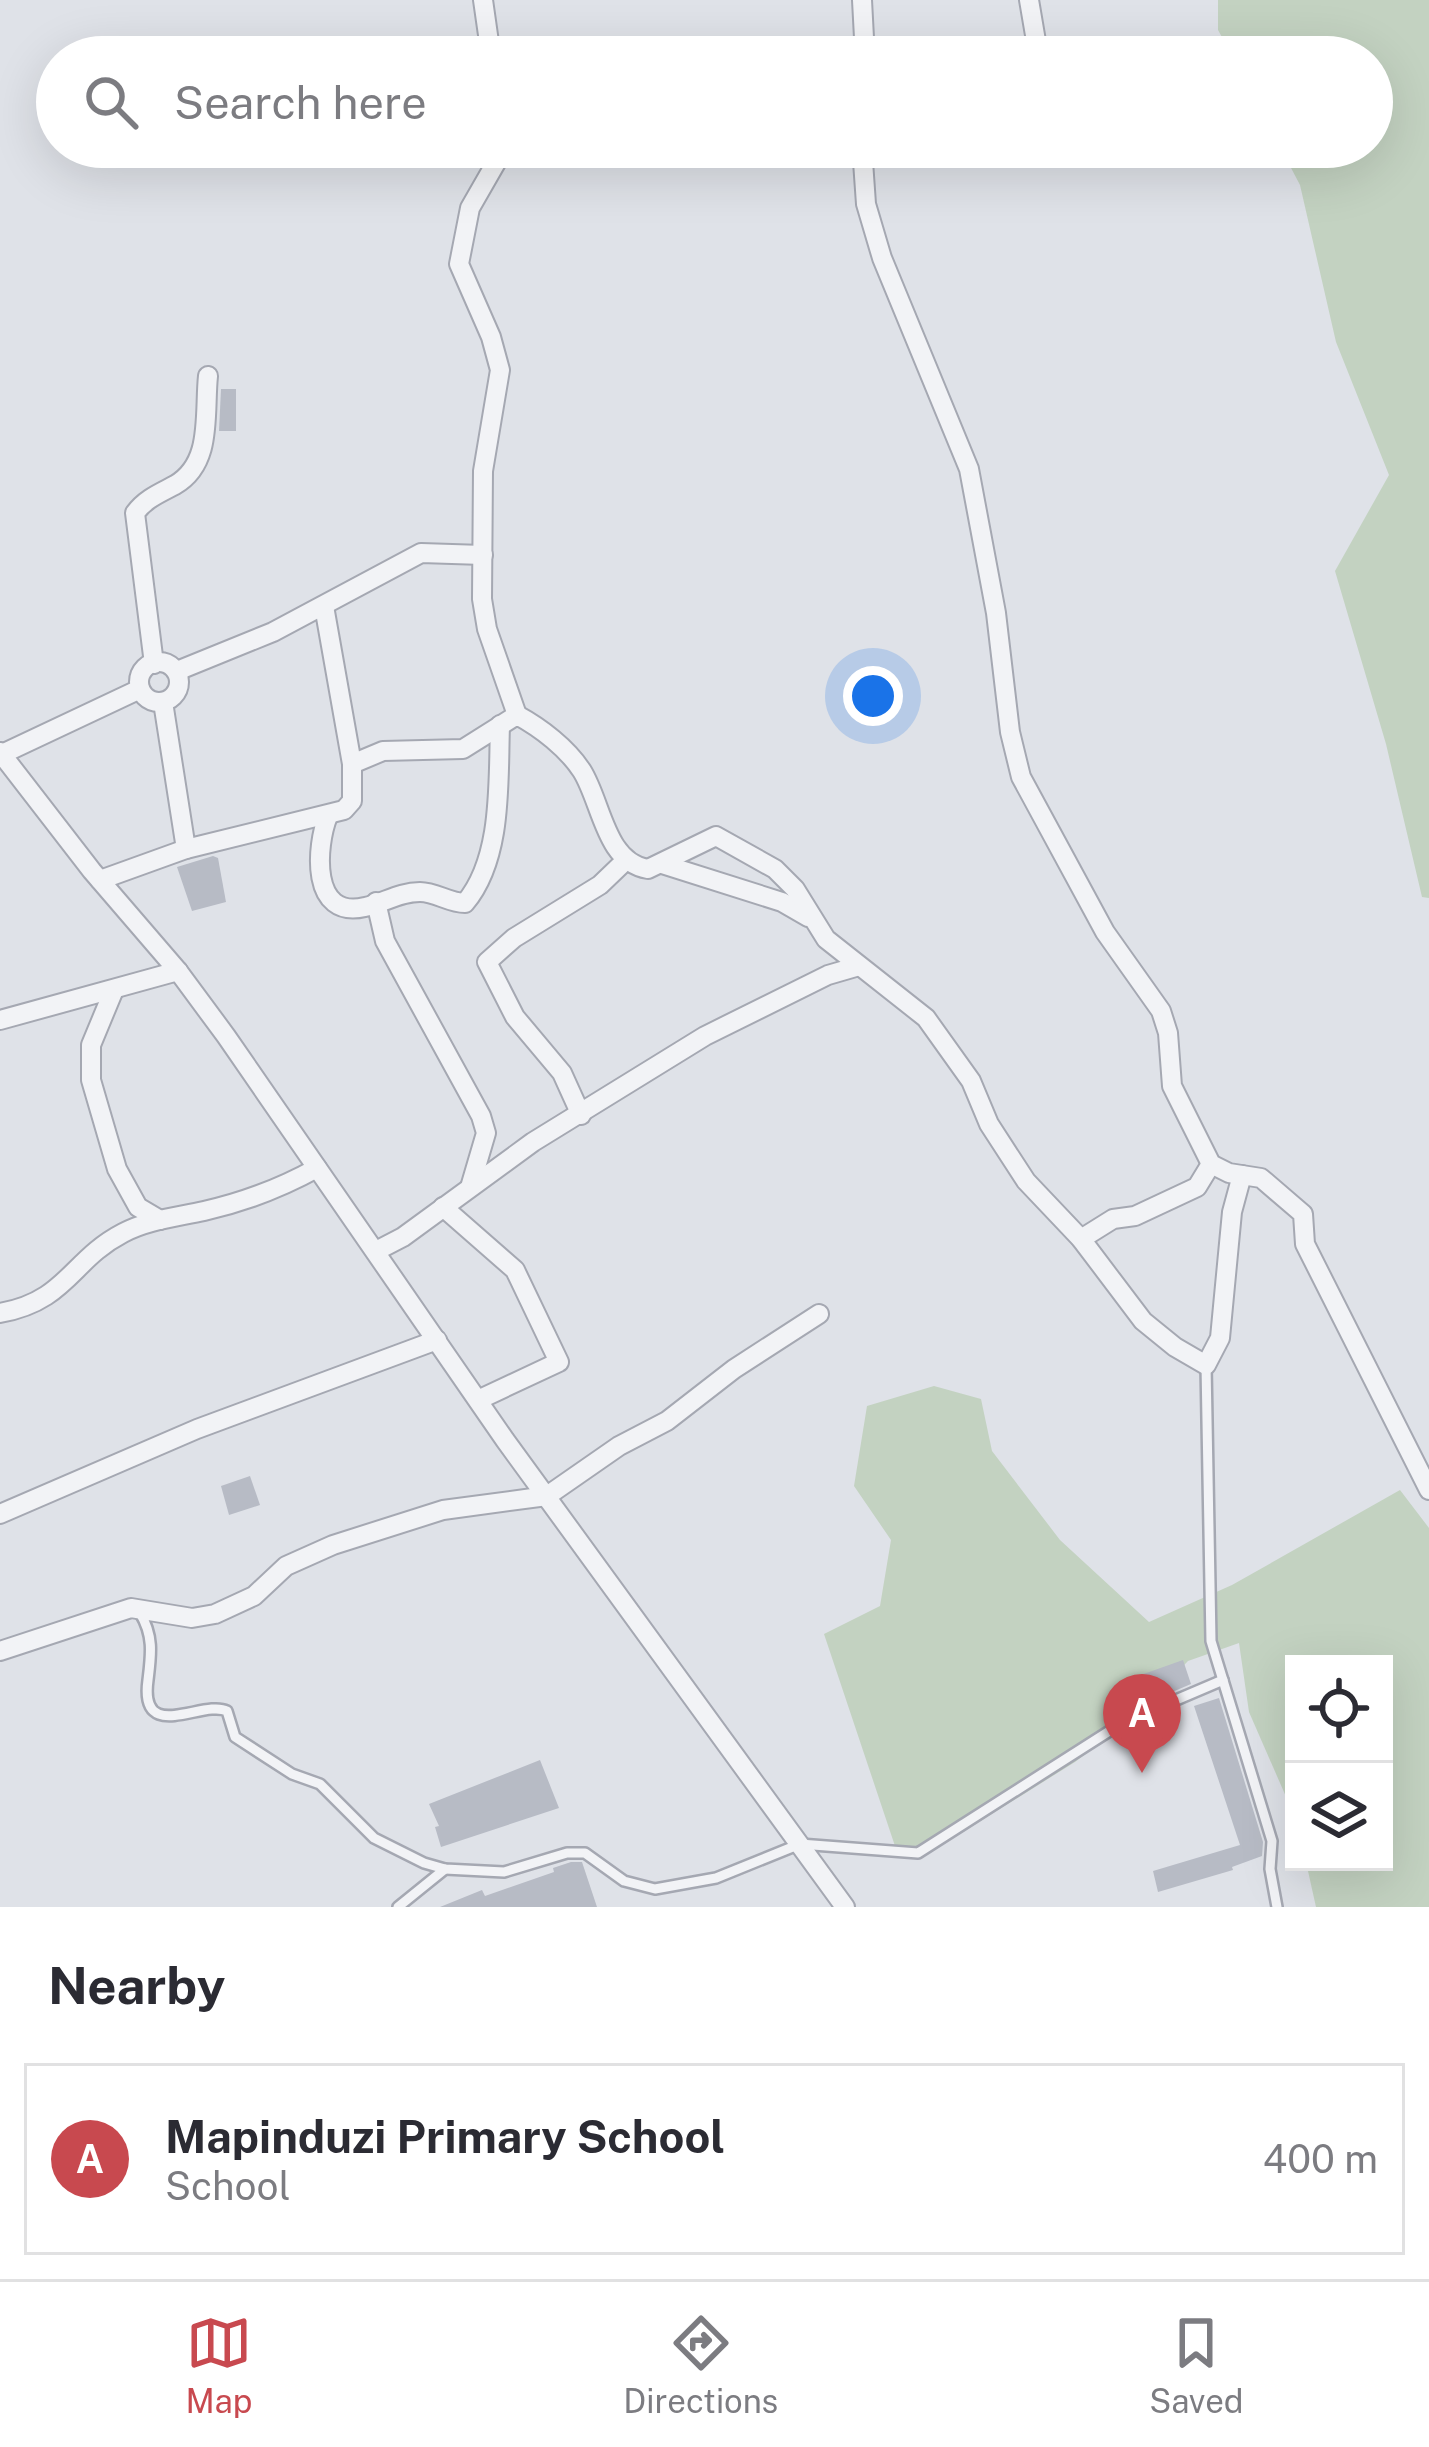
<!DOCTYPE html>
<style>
:root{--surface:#fff;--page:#f7f7f7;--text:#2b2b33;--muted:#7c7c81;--line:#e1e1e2;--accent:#c8494f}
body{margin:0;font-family:"Public Sans",sans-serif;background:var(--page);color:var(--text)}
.controls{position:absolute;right:36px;bottom:36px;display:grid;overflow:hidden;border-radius:0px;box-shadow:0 12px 48px #0002}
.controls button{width:108px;height:108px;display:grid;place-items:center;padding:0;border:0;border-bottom:3px solid var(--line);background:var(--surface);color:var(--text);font:60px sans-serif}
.you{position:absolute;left:873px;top:696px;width:42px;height:42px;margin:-30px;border:9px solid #fff;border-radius:50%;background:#1a73e8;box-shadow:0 0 0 18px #1a73e833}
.badge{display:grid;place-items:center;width:78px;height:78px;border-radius:50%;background:var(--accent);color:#fff;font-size:39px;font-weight:700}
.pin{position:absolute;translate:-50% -99px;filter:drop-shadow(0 3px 6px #0008)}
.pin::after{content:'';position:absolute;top:63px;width:42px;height:36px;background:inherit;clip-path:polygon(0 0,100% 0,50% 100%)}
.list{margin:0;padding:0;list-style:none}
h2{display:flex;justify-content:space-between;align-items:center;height:156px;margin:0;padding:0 48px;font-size:51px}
h2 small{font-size:39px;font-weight:400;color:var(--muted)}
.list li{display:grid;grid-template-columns:78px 1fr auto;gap:36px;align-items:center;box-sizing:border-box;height:192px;margin:0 24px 24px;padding:0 24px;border:3px solid var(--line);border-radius:0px}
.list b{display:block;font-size:45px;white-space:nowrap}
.list p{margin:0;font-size:39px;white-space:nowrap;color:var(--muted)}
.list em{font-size:39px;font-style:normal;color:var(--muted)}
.icon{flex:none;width:66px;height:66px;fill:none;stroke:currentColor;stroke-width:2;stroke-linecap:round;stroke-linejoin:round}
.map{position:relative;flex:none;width:1429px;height:1907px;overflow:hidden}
.search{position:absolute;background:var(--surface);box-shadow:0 12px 48px #0002;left:36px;right:36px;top:36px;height:132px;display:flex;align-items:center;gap:30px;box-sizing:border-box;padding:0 42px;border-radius:66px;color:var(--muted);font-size:45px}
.sheet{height:372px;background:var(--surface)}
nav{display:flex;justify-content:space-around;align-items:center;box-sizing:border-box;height:168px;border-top:3px solid var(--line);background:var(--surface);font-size:33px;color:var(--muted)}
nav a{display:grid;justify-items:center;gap:6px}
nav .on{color:var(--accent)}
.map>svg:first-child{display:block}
</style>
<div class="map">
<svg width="1429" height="1907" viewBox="0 0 1429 1907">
<rect width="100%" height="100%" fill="#dfe2e8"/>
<!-- green -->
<g fill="#c3d2c1">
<path d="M1218 0H1429V898L1422 897 1386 744 1335 571 1389 475 1336 342 1300 185 1280 147H1372V57H1233L1218 30Z"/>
<path d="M934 1386 981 1399 992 1451 1060 1540 1149 1622 1232 1585 1400 1490 1429 1528V1907H1316L1306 1862H1384V1664H1294V1815L1249 1712 1239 1643 1188 1661 1133 1718 1075 1762 931 1852 895 1846 824 1634 880 1606 891 1540 854 1486 867 1406Z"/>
</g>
<!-- building -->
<g fill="#b7bbc5">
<path d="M221 389H236V431H219Z"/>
<path d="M213 856 218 858 226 902 192 911 177 867Z"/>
<path d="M250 1476 260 1505 229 1515 221 1486Z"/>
<path d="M1183 1660 1191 1684 1130 1710 1121 1682Z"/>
<path d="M1219 1698 1263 1842 1262 1856 1232 1867 1233 1870 1158 1892 1153 1871 1240 1845 1194 1706Z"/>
<path d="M540 1760 559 1808 441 1847 435 1827 439 1826 429 1804Z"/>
<path d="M571 1862H582L597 1907H440L482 1890 485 1896 554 1872 553 1868Z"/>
</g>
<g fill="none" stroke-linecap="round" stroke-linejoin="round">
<!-- service casing -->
<g stroke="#a5a8b2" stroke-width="14">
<g id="service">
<path d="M1206 1365 1211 1641 1272 1841 1270 1869 1277 1907"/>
<path d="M140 1613C154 1636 151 1655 148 1680 139 1745 203 1699 227 1711L235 1737 292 1774 320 1784 374 1838 424 1863 445 1869 504 1872 567 1853H585L624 1881 655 1889 716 1878 800 1844 918 1853 1122 1723 1223 1680"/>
<path d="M398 1907 445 1869"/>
</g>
</g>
<!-- minor casing -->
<g stroke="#a5a8b2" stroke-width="22">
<g id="minor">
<path d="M483 0 490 49 495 57"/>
<path d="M862 0 865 57"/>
<path d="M1029 0 1036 41 1031 57"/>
<path d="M505 147 470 208 459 264 491 337 500 370 483 471 482 599 487 629 517 715"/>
<path d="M862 147 866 204 882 258 969 469 996 613 1010 732 1021 777 1105 932 1161 1011 1168 1033 1172 1086 1211 1164 1229 1173 1261 1178 1303 1214 1305 1244 1429 1490"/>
<path d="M324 606 352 764"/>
<circle cx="159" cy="682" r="20"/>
<path d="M154 664 135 513C145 499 160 493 175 485 213 463 204 414 208 376"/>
<path d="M177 671 273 632 421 553 483 555"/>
<path d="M163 702 186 849"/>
<path d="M0 752 92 871 178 971 226 1036 505 1440 845 1907"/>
<path d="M2 754 140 689"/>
<path d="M328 816C316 846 310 920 365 907 384 903 399 892 420 892 436 892 449 903 465 903 503 858 498 781 500 725"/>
<path d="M662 864 782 902 808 917"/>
<path d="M100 880 186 849 344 810 352 801V764L383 751 463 749 517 715C541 728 567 748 582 771 602 803 605 862 648 869L716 836 775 869 795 889 826 939 926 1018 971 1081 989 1124 1026 1181 1081 1239 1143 1321 1175 1347 1206 1365 1220 1338 1232 1212 1242 1175"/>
<path d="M376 902 385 941 481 1116 486 1133 471 1184"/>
<path d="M113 992 91 1045V1080L117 1169 138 1207 160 1220"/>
<path d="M0 1020 178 971"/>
<path d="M581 1115 562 1073 515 1017 487 962 514 938 600 885 625 861"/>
<path d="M443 1207 515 1270 559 1362 478 1400"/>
<path d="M1081 1239 1113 1219 1135 1216 1197 1187 1211 1164"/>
<path d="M376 1251 403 1237 533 1142 705 1036 828 975 859 966"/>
<path d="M0 1313C67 1301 71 1260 123 1233 147 1220 177 1217 204 1211 244 1202 281 1188 317 1168"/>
<path d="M0 1514 197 1429 437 1340"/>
<path d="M0 1651 131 1608 192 1618 215 1614 254 1596 286 1566 333 1545 443 1510 547 1496 619 1446 667 1421 734 1369 819 1314"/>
</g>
</g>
<!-- service -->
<use href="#service" stroke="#f2f3f6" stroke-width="9"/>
<!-- minor -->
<use href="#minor" stroke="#f2f3f6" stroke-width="18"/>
</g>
</svg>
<div class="controls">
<button><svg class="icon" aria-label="locate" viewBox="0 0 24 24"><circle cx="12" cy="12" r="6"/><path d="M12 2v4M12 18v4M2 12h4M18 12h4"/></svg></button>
<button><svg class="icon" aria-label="layers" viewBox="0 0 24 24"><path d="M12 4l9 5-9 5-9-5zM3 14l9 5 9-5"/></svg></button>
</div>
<div class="you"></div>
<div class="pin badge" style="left:1142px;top:1773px">A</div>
<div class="search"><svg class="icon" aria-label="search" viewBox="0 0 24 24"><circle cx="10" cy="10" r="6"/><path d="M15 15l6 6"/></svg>Search here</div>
</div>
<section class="sheet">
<h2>Nearby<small></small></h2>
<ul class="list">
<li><span class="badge">A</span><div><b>Mapinduzi Primary School</b><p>School</p></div><em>400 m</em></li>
</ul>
</section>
<nav>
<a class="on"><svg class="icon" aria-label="map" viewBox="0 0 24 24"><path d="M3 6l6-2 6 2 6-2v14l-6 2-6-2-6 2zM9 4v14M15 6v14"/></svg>Map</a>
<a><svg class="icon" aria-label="directions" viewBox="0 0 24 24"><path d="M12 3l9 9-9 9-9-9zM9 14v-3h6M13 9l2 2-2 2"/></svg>Directions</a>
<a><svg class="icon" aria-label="saved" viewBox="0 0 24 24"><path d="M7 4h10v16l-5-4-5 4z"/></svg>Saved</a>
</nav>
